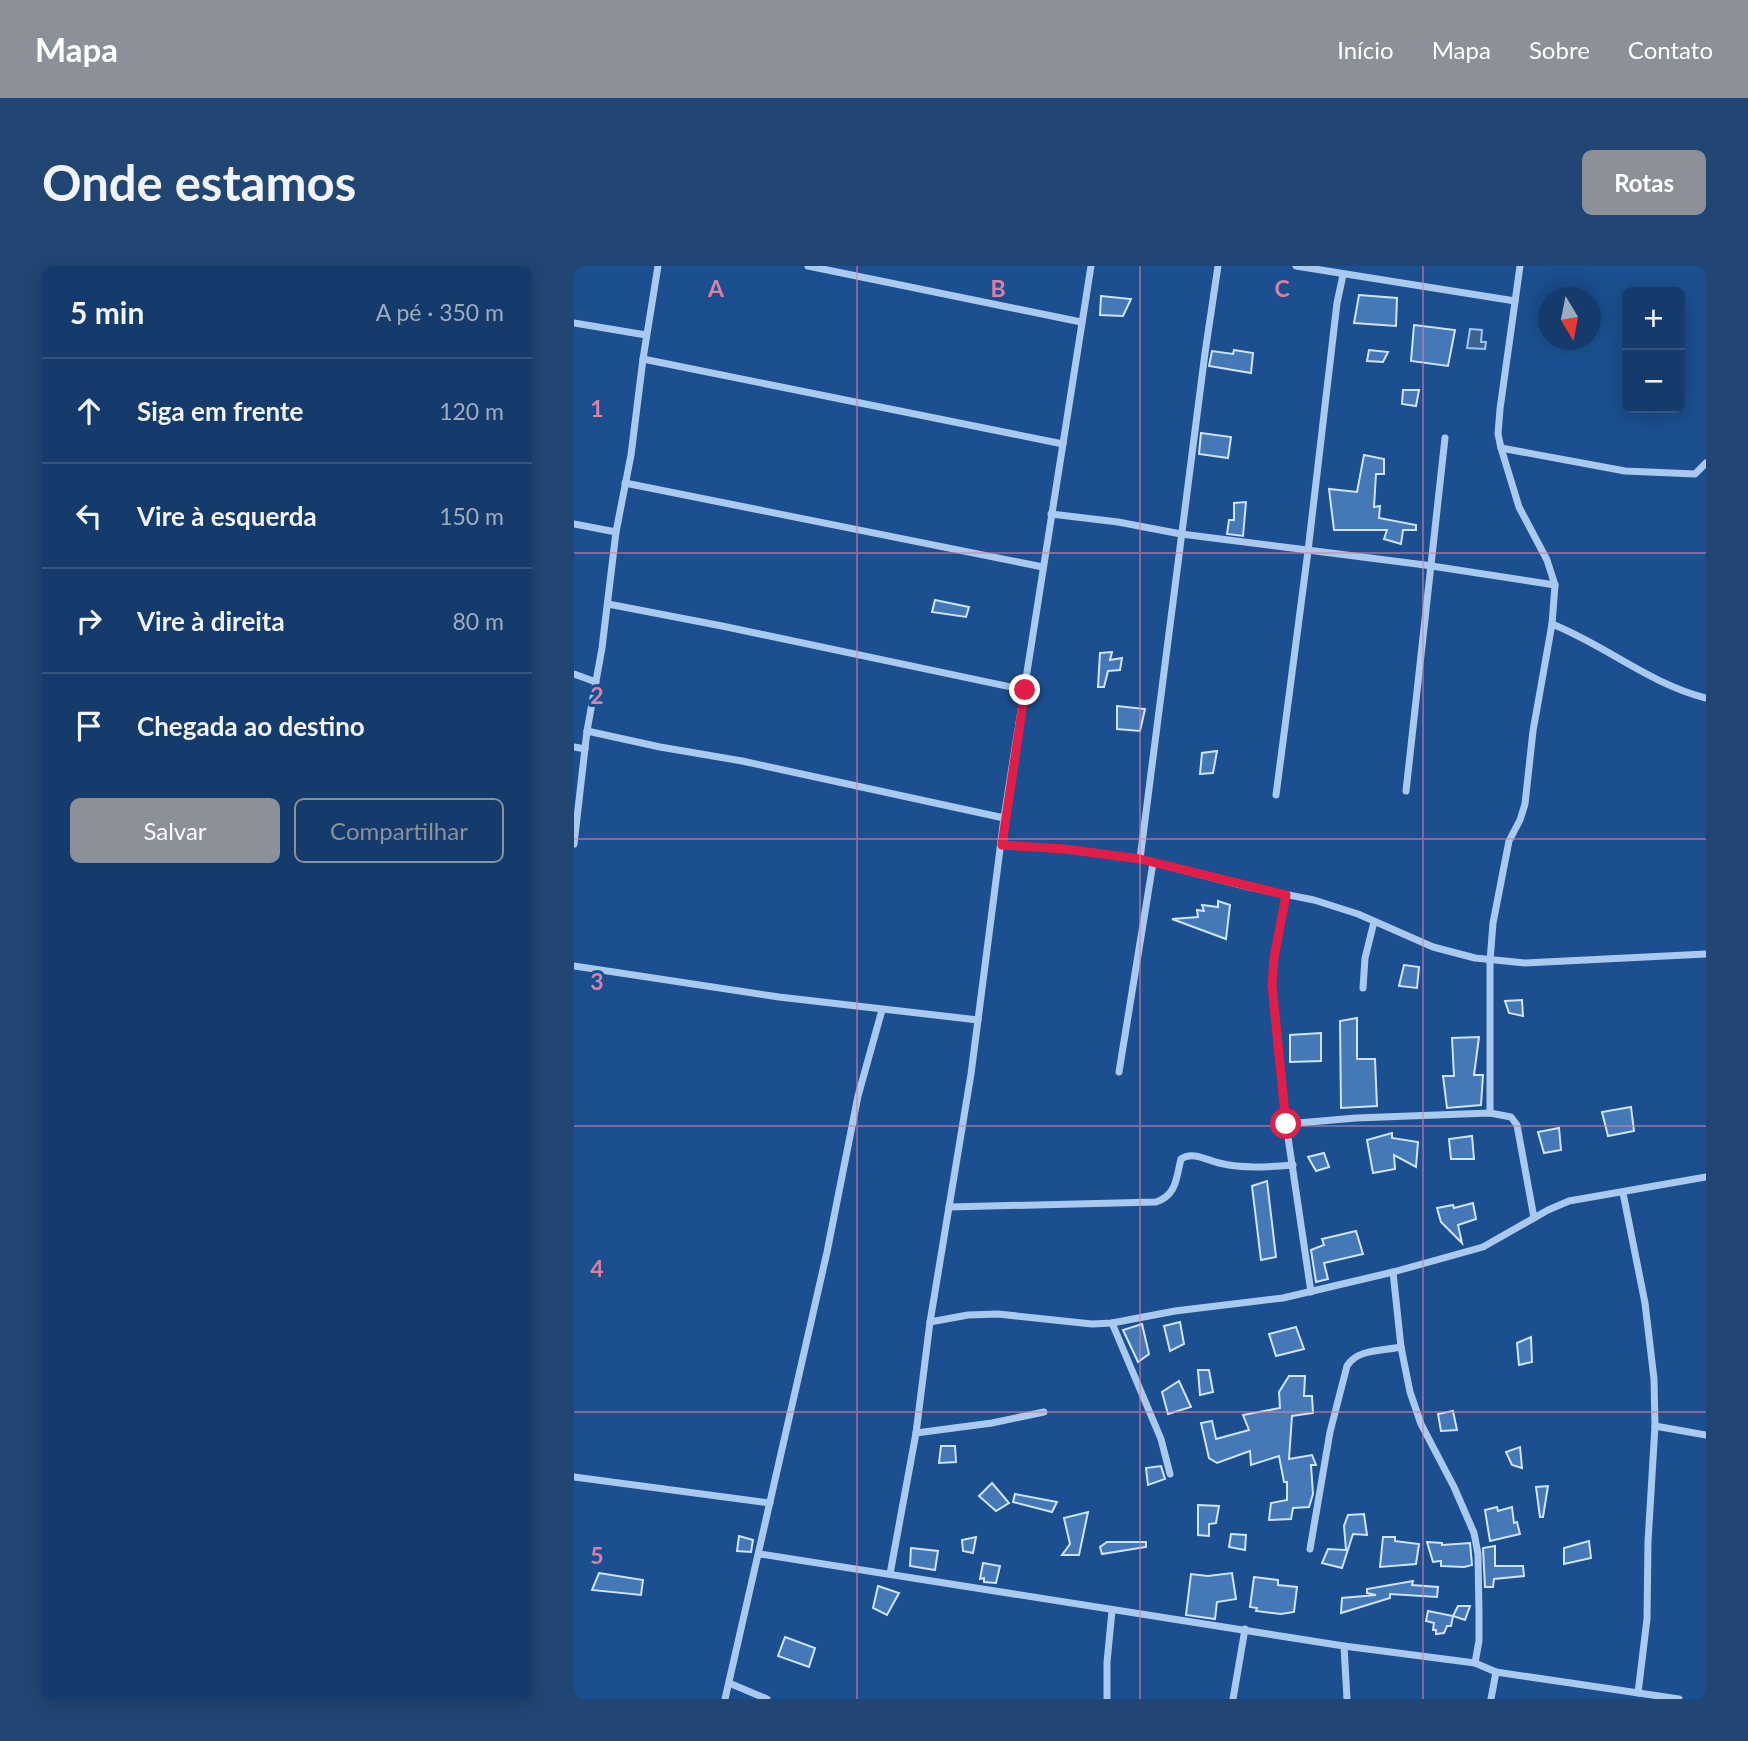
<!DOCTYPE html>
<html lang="pt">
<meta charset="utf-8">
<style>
:root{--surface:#143b6b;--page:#214673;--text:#f1f3f6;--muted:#9dadc1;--line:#33557e;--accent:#8c9099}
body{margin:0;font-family:Lato,sans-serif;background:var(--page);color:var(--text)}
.controls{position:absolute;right:21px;top:21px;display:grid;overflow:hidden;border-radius:10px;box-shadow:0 4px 18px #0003}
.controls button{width:63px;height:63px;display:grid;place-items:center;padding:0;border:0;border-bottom:2px solid var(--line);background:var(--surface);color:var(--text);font:35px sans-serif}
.compass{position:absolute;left:964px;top:21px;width:63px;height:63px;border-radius:50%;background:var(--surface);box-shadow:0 4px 18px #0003;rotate:170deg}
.stop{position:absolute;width:21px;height:21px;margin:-16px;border:5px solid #e11d48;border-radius:50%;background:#fff}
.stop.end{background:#e11d48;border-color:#fff;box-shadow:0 2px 7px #0008}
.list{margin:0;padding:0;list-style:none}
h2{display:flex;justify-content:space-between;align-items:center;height:91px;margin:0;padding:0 28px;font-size:30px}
h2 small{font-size:23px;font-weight:400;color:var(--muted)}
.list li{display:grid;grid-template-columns:46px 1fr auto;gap:21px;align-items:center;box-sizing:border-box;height:105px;padding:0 28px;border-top:2px solid var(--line)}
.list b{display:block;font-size:26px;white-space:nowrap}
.list em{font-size:23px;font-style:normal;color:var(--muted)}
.actions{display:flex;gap:14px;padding:21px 28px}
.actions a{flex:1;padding:16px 0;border:2px solid var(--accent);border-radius:10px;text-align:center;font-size:24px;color:var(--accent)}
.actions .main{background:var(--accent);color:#fff}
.icon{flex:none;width:38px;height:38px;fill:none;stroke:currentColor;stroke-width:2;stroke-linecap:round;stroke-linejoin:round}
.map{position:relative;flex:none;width:1132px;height:1433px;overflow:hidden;border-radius:10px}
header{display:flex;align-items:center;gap:42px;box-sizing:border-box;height:98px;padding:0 35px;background:var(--accent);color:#fff}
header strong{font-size:33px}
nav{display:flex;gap:38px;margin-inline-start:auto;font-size:24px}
.intro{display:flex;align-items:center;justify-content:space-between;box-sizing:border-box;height:168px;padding:0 42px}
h1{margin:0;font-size:49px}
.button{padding:18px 32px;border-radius:10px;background:var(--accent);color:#fff;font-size:24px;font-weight:700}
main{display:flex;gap:42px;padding:0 42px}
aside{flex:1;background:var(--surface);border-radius:10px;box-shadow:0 4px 18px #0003}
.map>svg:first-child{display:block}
</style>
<header>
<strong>Mapa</strong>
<nav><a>Início</a><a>Mapa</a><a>Sobre</a><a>Contato</a></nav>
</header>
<div class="intro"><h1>Onde estamos</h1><a class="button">Rotas</a></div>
<main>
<aside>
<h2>5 min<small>A pé · 350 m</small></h2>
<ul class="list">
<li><svg class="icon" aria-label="ahead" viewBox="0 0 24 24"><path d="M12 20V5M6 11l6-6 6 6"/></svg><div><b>Siga em frente</b></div><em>120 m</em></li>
<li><svg class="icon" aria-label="left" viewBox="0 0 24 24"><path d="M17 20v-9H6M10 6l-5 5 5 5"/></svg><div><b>Vire à esquerda</b></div><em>150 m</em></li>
<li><svg class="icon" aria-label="right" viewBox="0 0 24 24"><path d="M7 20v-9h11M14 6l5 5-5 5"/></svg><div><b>Vire à direita</b></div><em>80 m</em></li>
<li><svg class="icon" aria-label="arrive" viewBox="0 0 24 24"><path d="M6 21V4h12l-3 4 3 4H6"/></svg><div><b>Chegada ao destino</b></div></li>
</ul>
<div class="actions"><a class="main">Salvar</a><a>Compartilhar</a></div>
</aside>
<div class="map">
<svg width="1132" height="1433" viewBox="0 0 1132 1433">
<rect width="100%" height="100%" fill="#1b4f8f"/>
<!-- water -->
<path fill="#3c6290" stroke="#9cc4f0" stroke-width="2" d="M896 63 908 64 907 76H912L911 83 893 82Z"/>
<!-- building -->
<g fill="#4478b7" stroke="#cfe3fa" stroke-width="2">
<path d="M785 29 823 32 822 60 780 57Z"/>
<path d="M527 30 557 33 549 50 526 49Z"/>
<path d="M840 59 881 64 874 100 837 95Z"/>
<path d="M660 84 679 87 677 107 635 100 638 85 659 88Z"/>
<path d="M795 84 814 86 809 96 793 95Z"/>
<path d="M829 124H845L842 140 828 138Z"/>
<path d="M627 167 657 171 654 192 625 188Z"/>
<path d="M790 189 810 193V208H802L800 241 806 240 805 252 842 259V264H829L827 278 810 273 813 264H760L755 223 783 226Z"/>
<path d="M672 236 669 270 653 268 655 254H660V237Z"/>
<path d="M361 334 395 341 392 351 358 346Z"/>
<path d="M538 386 536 394 548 392 546 404 534 405 530 421H524L526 387Z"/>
<path d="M543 440 571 443 566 465 543 463Z"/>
<path d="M643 485 639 507 626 508 628 487Z"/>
<path d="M644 635 656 639 652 673 598 653 624 651 623 644 630 645 628 639 644 641Z"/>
<path d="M830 699 845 701 843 722 825 720Z"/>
<path d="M948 734 949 750 935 747 931 735Z"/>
<path d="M783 752V793H801L803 840 767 842 766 755Z"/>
<path d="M747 767V795L716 796V769Z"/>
<path d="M905 771 900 809H909L907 839 873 842 869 810H880L878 772Z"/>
<path d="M1057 841 1060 865 1034 870 1028 846Z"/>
<path d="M985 862 987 884 970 887 964 866Z"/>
<path d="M818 867V872L844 876 842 901 820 889 821 903 799 907 793 874Z"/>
<path d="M898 870 900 893H877L875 873Z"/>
<path d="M750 887 755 901 742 905 734 891Z"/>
<path d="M693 915 702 991 687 994 678 920Z"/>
<path d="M899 937 902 953 884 959 888 977 867 956 863 942 879 939 880 942Z"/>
<path d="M782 965 789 988 750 997 754 1013 742 1016 737 984 750 979 748 973Z"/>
<path d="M606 1056 610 1078 596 1085 590 1060Z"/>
<path d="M568 1058 575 1088 564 1096 549 1064Z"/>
<path d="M722 1061 730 1083 702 1090 695 1068Z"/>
<path d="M957 1071 958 1096 945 1099 943 1077Z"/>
<path d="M624 1104H635L639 1126 626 1129Z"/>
<path d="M715 1110H731L730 1130H738L739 1147 718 1150 715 1193 738 1189 742 1199H737L739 1228 735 1241 719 1242 717 1253 695 1254 697 1237 713 1234V1216H710L705 1190 677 1199 676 1185 643 1197 635 1192 627 1157 638 1155 642 1173 675 1164 669 1149 706 1142 705 1126Z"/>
<path d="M605 1115 617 1141 594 1148 588 1126Z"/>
<path d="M879 1145 883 1164 867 1165 864 1148Z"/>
<path d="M367 1180H381L382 1196 365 1197Z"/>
<path d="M946 1181 948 1202 938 1199 932 1186Z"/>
<path d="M587 1200 591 1213 574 1219 572 1202Z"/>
<path d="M418 1217 435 1237 422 1245 405 1230Z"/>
<path d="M974 1220 969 1251H966L962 1221Z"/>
<path d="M441 1228 483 1236 478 1246 439 1236Z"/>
<path d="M624 1239 645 1240 642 1257 635 1258V1270L624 1269Z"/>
<path d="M923 1241 924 1245 938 1241 940 1257 943 1256 946 1268 916 1275 911 1244Z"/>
<path d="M514 1246 505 1289H488L496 1278 490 1252Z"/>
<path d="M790 1248 793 1269 779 1268 768 1302 748 1297 754 1283 772 1284 770 1260 774 1249Z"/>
<path d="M657 1268 672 1269 671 1284 655 1281Z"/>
<path d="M165 1270 179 1274 177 1286 163 1285Z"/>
<path d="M402 1271 399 1287 389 1285 388 1274Z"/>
<path d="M809 1271H821V1275L845 1278 842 1298 806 1301Z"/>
<path d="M1015 1275 1017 1292 990 1298V1282Z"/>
<path d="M533 1276H572V1281L528 1288 526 1281Z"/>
<path d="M853 1276 868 1277V1279L896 1277 898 1299 890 1301 867 1300V1295L859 1296Z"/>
<path d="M921 1280V1300H949L950 1310 920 1313 919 1321H911L909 1282Z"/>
<path d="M337 1282 364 1285 361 1304 336 1300Z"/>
<path d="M409 1297 426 1300 422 1317 410 1316V1312L406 1313Z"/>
<path d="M25 1307 69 1314 67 1329 18 1324Z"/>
<path d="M658 1307 662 1333 643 1336 641 1353 612 1349 617 1308 634 1310Z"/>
<path d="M680 1311 704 1314V1319L723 1321 720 1346 707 1348 682 1345 683 1342 676 1341Z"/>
<path d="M839 1315 838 1319 864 1321 863 1331 816 1328V1332L767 1347 768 1332 802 1329 793 1327V1323Z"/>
<path d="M304 1320 325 1327 313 1349 299 1342Z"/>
<path d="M884 1340H896L891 1354 879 1350Z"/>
<path d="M854 1345 879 1350 877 1360H873L870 1367 862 1368V1364H859L860 1357 852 1355Z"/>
<path d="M211 1371 241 1382 235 1401 204 1390Z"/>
</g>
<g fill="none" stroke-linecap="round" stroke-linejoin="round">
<!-- minor -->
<g stroke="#a9c9ee" stroke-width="7">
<path d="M234 0 507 56"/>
<path d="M722 0 941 35"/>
<path d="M946 0 926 143 924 168 927 182 1051 205 1121 208 1132 197"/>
<path d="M0 57 72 69"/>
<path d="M69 93 489 178"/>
<path d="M51 217 469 301"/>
<path d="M477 248 544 256 607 268 851 299 981 319"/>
<path d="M0 258 42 266"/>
<path d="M34 338 148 360 451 424"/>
<path d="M978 358C1031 379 1076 418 1132 432"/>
<path d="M0 408 22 416"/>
<path d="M13 465 86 481 168 495 430 552"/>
<path d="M0 481 11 483"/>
<path d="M832 525 871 172"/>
<path d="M702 529 734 285 763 37 769 9"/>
<path d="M0 578 13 465 28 382 42 266 57 189 69 93 84 0"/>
<path d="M427 579 491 583 566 593 675 621 740 634 784 648 859 681 901 692 951 697 1132 688"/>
<path d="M566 593 631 87 644 0"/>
<path d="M712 629 700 692 698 719 712 858 737 1026"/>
<path d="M0 700 205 731 404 754 430 552 517 0"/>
<path d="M789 722 791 692 800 656"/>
<path d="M545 806 579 597"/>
<path d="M916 847V695L919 657 935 575 946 554 951 538 959 465 978 358 981 319 973 294 945 241 927 182"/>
<path d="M712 858 782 852 916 847 937 851 943 859 960 952"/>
<path d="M1049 927 1071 1037 1080 1113 1081 1160 1074 1276 1073 1353 1064 1427"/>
<path d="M375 941 582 936C603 929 602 912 607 893 618 885 633 894 645 897 670 903 693 901 719 899"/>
<path d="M819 1006 827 1081 836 1126 847 1158 880 1221 900 1267 904 1288 905 1348V1375L901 1397"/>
<path d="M356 1056 394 1049 424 1048 518 1058 538 1057 601 1045 709 1032 819 1006 909 981 974 944 995 935 1132 911"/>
<path d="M538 1057 587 1173 596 1208"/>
<path d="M1081 1160 1132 1169"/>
<path d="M342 1167 418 1157 470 1146"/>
<path d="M0 1211 196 1237"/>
<path d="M736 1283 756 1166 773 1100C783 1083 808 1085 827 1081"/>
<path d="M186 1288 770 1380 901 1397 922 1406 1105 1433"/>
<path d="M316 1308 342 1167 356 1056 397 808 404 754"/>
<path d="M770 1380 773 1433"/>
<path d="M155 1417 193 1433"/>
<path d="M151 1433 253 986 284 830 308 744"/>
<path d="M533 1433V1396L538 1345"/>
<path d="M659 1433 671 1363"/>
<path d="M917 1433 922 1406"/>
</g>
</g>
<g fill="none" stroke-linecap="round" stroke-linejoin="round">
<!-- route -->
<path stroke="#e11d48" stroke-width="9" d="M451 424 428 579 491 583 566 593 712 629 700 692 698 719 712 858"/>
</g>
<!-- grid -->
<path fill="none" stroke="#dd80a5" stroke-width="2" stroke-opacity="0.55" d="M283 0V1433M566 0V1433M849 0V1433M0 287H1132M0 573H1132M0 860H1132M0 1146H1132"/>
<g font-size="23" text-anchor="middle" font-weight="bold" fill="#dd80a5" stroke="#1b4f8f" stroke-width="6" stroke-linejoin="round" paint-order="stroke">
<text x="142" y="31">A</text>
<text x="424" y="31">B</text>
<text x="708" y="31">C</text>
<text x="23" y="151">1</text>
<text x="23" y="438">2</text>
<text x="23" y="724">3</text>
<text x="23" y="1011">4</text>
<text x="23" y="1298">5</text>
</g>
</svg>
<div class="controls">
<button>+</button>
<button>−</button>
</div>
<svg class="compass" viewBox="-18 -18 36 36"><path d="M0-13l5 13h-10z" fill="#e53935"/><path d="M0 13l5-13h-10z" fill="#9dadc1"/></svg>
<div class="stop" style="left:712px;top:858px"></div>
<div class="stop end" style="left:451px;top:424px"></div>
</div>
</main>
